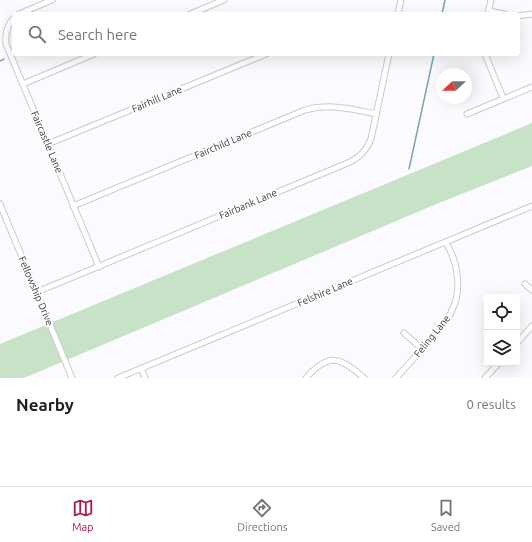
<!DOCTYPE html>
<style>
:root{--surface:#fff;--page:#f6f6f6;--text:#202124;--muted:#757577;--line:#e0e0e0;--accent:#ac1a4e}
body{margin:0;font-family:Ubuntu,sans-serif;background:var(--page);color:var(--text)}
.controls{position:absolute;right:12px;bottom:12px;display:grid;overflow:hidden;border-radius:4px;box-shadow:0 4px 16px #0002}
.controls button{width:36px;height:36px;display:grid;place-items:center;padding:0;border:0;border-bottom:1px solid var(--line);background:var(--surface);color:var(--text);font:20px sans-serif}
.compass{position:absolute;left:436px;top:68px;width:36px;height:36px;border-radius:50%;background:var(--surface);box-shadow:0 4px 16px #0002;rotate:248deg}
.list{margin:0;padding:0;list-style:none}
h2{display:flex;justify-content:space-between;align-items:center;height:52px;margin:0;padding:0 16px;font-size:17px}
h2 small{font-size:13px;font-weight:400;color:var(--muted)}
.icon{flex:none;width:22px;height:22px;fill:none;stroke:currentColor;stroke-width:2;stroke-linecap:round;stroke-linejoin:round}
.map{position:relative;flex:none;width:532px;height:378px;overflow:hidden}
.search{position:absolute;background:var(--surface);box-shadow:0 4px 16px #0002;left:12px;right:12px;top:12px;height:44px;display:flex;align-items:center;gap:10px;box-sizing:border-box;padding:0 14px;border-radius:4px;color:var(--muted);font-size:15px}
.sheet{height:108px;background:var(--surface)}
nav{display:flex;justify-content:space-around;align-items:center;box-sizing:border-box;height:56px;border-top:1px solid var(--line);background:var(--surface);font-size:11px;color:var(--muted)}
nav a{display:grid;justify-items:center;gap:2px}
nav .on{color:var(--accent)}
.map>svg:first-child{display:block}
</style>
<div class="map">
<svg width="532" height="378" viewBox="0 0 532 378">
<rect width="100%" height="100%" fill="#fbfbff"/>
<!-- green -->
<path fill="#c8e2c7" d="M532 123V166L439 203 24 378H0V344Z"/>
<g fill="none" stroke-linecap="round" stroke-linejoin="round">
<!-- stream -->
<g stroke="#74a9af" stroke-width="1.5">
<path d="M442 14 445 0"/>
<path d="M0 61 4 59"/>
<path d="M409 169 434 54"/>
</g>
<!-- minor casing -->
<g stroke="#c9cad0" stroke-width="7">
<g id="minor">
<path d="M489 11 504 14"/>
<path d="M488 13 491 0"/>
<path d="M19 14 52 0"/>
<path d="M190 14 224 0"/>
<path d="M398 14 401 0"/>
<path d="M518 16 532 14"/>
<path d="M14 18C7 25 5 34 6 44L99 267"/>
<path d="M485 54 503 98"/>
<path d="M23 84 94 54"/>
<path d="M467 114 532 87"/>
<path d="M48 144 266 54"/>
<path d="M0 204 72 378"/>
<path d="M73 206 305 110C330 103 352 109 376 114"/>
<path d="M525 284 532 290"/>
<path d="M37 292 350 162C360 157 367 150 371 139L389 54"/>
<path d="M404 333 422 349"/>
<path d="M517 343 532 326"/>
<path d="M141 368 145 378"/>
<path d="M118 378 532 206"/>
<path d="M306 378C329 352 340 357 364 378"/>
<path d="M396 378C406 367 415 357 425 346 445 324 462 306 457 274 456 262 451 252 446 242"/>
<path d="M485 378 499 363"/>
</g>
</g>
<!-- minor -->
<use href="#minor" stroke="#fff" stroke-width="5"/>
</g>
<g text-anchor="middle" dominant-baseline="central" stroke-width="4" stroke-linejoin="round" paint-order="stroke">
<!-- street labels -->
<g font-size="10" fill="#393a3c" stroke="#fff">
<text transform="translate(157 99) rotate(-23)">Fairhill Lane</text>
<text transform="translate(47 142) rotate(67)">Faircastle Lane</text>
<text transform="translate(223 144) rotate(-23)">Fairchild Lane</text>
<text transform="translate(248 204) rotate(-23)">Fairbank Lane</text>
<text transform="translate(36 291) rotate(67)">Fellowship Drive</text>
<text transform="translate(325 292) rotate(-23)">Felshire Lane</text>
<text transform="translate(432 336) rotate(-51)">Feling Lane</text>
</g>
</g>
</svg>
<div class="controls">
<button><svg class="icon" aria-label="locate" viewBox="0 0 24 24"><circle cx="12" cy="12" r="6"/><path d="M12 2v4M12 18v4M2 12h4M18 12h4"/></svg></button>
<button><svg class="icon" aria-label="layers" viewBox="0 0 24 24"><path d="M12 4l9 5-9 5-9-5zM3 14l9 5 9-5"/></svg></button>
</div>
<svg class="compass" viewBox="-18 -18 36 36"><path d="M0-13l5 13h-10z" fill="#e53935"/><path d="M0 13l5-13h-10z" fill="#757577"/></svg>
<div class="search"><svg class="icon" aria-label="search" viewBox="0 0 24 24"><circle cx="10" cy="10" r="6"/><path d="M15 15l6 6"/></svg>Search here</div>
</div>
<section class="sheet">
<h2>Nearby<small>0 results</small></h2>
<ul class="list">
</ul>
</section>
<nav>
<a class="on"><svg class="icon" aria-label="map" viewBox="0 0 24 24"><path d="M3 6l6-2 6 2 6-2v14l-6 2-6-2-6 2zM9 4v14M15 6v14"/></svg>Map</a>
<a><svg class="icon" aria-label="directions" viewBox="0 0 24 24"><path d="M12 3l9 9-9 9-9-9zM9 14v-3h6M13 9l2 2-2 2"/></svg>Directions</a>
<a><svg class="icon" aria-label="saved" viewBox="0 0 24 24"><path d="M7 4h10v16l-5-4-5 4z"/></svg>Saved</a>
</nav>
